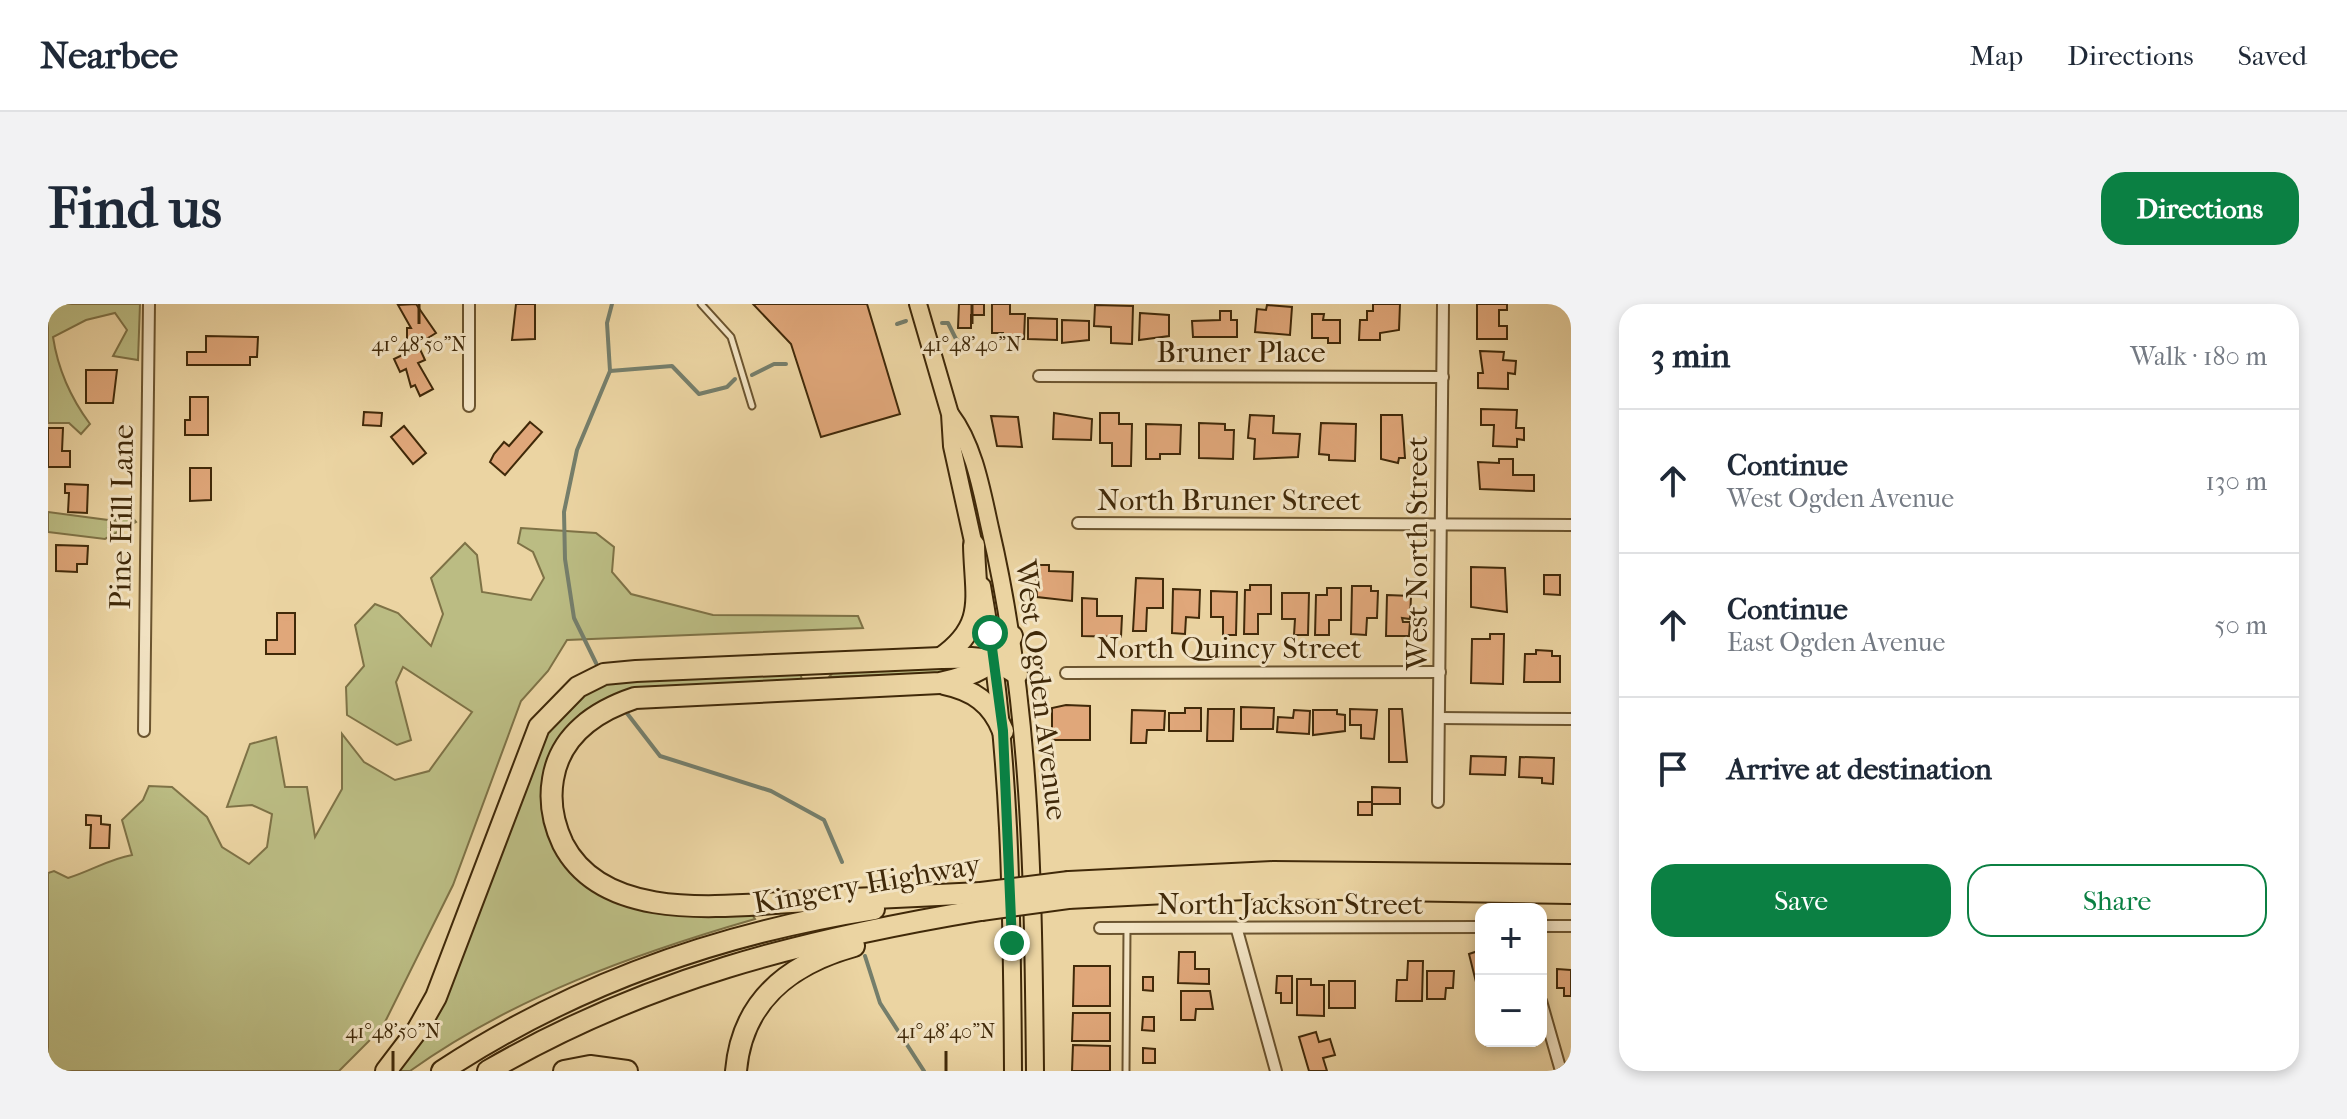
<!DOCTYPE html>
<meta charset="utf-8">
<style>
:root{--surface:#fff;--page:#f2f2f3;--text:#1f2937;--muted:#747a83;--line:#e0e1e3;--accent:#0b8043}
body{margin:0;font-family:"IM FELL French Canon",serif;background:var(--page);color:var(--text)}
.controls{position:absolute;right:24px;bottom:24px;display:grid;overflow:hidden;border-radius:16px;box-shadow:0 4px 12px #0003}
.controls button{width:72px;height:72px;display:grid;place-items:center;padding:0;border:0;border-bottom:2px solid var(--line);background:var(--surface);color:var(--text);font:40px sans-serif}
.stop{position:absolute;width:24px;height:24px;margin:-18px;border:6px solid #0b8043;border-radius:50%;background:#fff}
.stop.end{background:#0b8043;border-color:#fff;box-shadow:0 2px 8px #0008}
.list{margin:0;padding:0;list-style:none}
h2{display:flex;justify-content:space-between;align-items:center;height:104px;margin:0;padding:0 32px;font-size:34px}
h2 small{font-size:26px;font-weight:400;color:var(--muted)}
.list li{display:grid;grid-template-columns:52px 1fr auto;gap:24px;align-items:center;box-sizing:border-box;height:144px;padding:0 32px;border-top:2px solid var(--line)}
.list b{display:block;font-size:30px;white-space:nowrap}
.list p{margin:0;font-size:26px;white-space:nowrap;color:var(--muted)}
.list em{font-size:26px;font-style:normal;color:var(--muted)}
.actions{display:flex;gap:16px;padding:24px 32px}
.actions a{flex:1;padding:18px 0;border:2px solid var(--accent);border-radius:24px;text-align:center;font-size:28px;color:var(--accent)}
.actions .main{background:var(--accent);color:#fff}
.icon{flex:none;width:44px;height:44px;fill:none;stroke:currentColor;stroke-width:2;stroke-linecap:round;stroke-linejoin:round}
.map{position:relative;flex:none;width:1523px;height:767px;overflow:hidden;border-radius:24px}
header{display:flex;align-items:center;gap:48px;box-sizing:border-box;height:112px;padding:0 40px;background:var(--surface);border-bottom:2px solid var(--line)}
header strong{font-size:38px}
nav{display:flex;gap:44px;margin-inline-start:auto;font-size:28px}
.intro{display:flex;align-items:center;justify-content:space-between;box-sizing:border-box;height:192px;padding:0 48px}
h1{margin:0;font-size:56px}
.button{padding:20px 36px;border-radius:24px;background:var(--accent);color:#fff;font-size:28px;font-weight:700}
main{display:flex;gap:48px;padding:0 48px}
aside{flex:1;background:var(--surface);border-radius:24px;box-shadow:0 4px 12px #0003}
.map>svg:first-child{display:block}
</style>
<header>
<strong>Nearbee</strong>
<nav><a>Map</a><a>Directions</a><a>Saved</a></nav>
</header>
<div class="intro"><h1>Find us</h1><a class="button">Directions</a></div>
<main>
<div class="map">
<svg width="1523" height="767" viewBox="0 0 1523 767">
<rect width="100%" height="100%" fill="#ebd4a2"/>
<filter id="stains"><feTurbulence type="fractalNoise" baseFrequency=".0025" numOctaves="4"/><feColorMatrix values="0 0 0 0 .2 0 0 0 0 .09 0 0 0 0 .02 0 0 0 .5 -.17"/></filter>
<radialGradient id="worn" r=".72"><stop offset=".6" stop-color="#630" stop-opacity="0"/><stop offset="1" stop-color="#630" stop-opacity=".3"/></radialGradient>
<!-- green -->
<g fill="#bbbc83" stroke="#7e7246" stroke-width="2">
<path d="M0 0H92L90 56 65 52 79 26 67 9 38 16 5 33C10 66 22 93 42 120L33 130 21 119H0Z"/>
<path d="M67 207H79L88 218 57 235 0 228V208L68 217Z"/>
<path d="M473 224 548 229 566 243 564 268 583 290 665 311 810 312 815 324 519 336 500 367 473 397 405 581 334 724 291 767H0V569L6 567 20 574C43 567 61 555 84 551L74 516 95 496 101 482 124 483 159 513 174 543 201 560 219 543 224 510 204 501 179 503 202 440 228 433 237 483H259L267 533 294 485V430L316 458 347 476 381 467 424 408 355 363 348 378 363 436 349 441 299 411 298 383 316 362 307 321 327 300 350 309 383 342 395 310 383 274 417 239 429 251 434 288 483 296 496 274 485 248 470 239Z"/>
<path d="M908 362 909 367 901 369 781 373 787 366Z"/>
<path d="M752 368 754 376 583 385 564 393 522 423 500 525 582 602 613 610 703 609 707 615C586 650 466 693 362 767H350L393 706 497 430 530 394 567 376Z"/>
</g>
<g fill="none" stroke-linecap="round" stroke-linejoin="round">
<!-- stream -->
<g stroke="#757e6b" stroke-width="4">
<path d="M894 19H900L908 35 922 44"/>
<path d="M849 20 858 17"/>
<path d="M562 67 624 62 651 90 679 83 687 75"/>
<path d="M704 71 726 60H738"/>
<path d="M548 359 526 314 517 255 516 208 529 146 562 67 559 19 564 0"/>
<path d="M578 408 612 452 723 487 776 516 794 558"/>
<path d="M817 652 832 699 876 767"/>
</g>
</g>
<!-- building -->
<g fill="#e0a77a" stroke="#402909" stroke-width="2">
<path d="M368 0 388 29 375 37 359 35V24H363L350 1Z"/>
<path d="M468 0H487V35L464 36Z"/>
<path d="M705 0H819L852 110 773 133 743 40Z"/>
<path d="M911 0H936V11H923V24H910Z"/>
<path d="M944 0H962V10H977L976 35H955V29H944Z"/>
<path d="M1325 0H1352L1351 26 1332 29V36H1311L1312 16H1319V7H1325Z"/>
<path d="M1429 0H1459V6H1451V22H1459V35H1429Z"/>
<path d="M1047 1 1085 2 1084 40 1063 39V23L1046 22Z"/>
<path d="M1219 1 1244 3 1242 31 1207 28 1209 5 1218 6Z"/>
<path d="M1172 7H1183V16H1189V33H1145L1144 17 1172 16Z"/>
<path d="M1092 9 1121 11V32L1091 36Z"/>
<path d="M1264 10H1276L1275 16H1292V39H1280V34H1264Z"/>
<path d="M980 14 1009 15V36L980 35Z"/>
<path d="M1014 16 1041 17V36L1014 39Z"/>
<path d="M158 32 210 33 209 53H202V61H139V48H158Z"/>
<path d="M371 43 377 56 370 59 385 85 372 92 367 81 363 83 358 65 352 68 346 55Z"/>
<path d="M1432 47 1456 48 1455 56 1468 57 1467 70 1460 69V85L1430 84V69H1435Z"/>
<path d="M38 66H69L65 99H38Z"/>
<path d="M142 93H160V131H137V116H142Z"/>
<path d="M1433 105 1469 106 1468 124H1476V136L1469 135V143L1445 142 1446 121H1433Z"/>
<path d="M316 108 334 109 333 122 315 121Z"/>
<path d="M1006 109 1044 115 1043 136 1005 135Z"/>
<path d="M1052 109H1071V120H1084L1083 162H1064V139H1052Z"/>
<path d="M1202 111 1226 112 1225 129 1252 130 1250 153 1206 155 1207 135 1200 134Z"/>
<path d="M1333 111H1354L1357 154H1351L1350 159 1333 155Z"/>
<path d="M943 112 970 113 974 143 949 142Z"/>
<path d="M482 118 494 128 457 171 442 158 446 150 456 138 461 142Z"/>
<path d="M1151 119 1177 120V126H1186L1185 155 1151 154Z"/>
<path d="M1273 119 1308 120 1307 157 1281 156V151L1271 150Z"/>
<path d="M1098 120 1133 121 1132 150H1112V155H1098Z"/>
<path d="M356 122 378 149 365 160 343 133Z"/>
<path d="M0 124H15L14 147H22V163H0Z"/>
<path d="M1451 155H1465V171H1486V187L1432 185 1430 158 1451 159Z"/>
<path d="M142 164H163V196L142 197Z"/>
<path d="M17 180 40 181 39 209 20 208 21 189H17Z"/>
<path d="M8 241 40 242 39 260H29V268L8 267Z"/>
<path d="M987 261H1001V267L1025 268 1024 297 989 293Z"/>
<path d="M1423 263 1457 264 1459 308 1423 303Z"/>
<path d="M1496 271H1512V291L1496 290Z"/>
<path d="M1088 274 1115 275V304H1099L1098 327H1085Z"/>
<path d="M1202 281H1223V310H1210V330H1196L1197 286H1202Z"/>
<path d="M1304 282H1323V287H1330L1329 314H1319L1318 331 1303 330Z"/>
<path d="M1279 284H1293V316H1281V331H1267L1268 291H1279Z"/>
<path d="M1125 285 1152 286 1151 314 1138 313 1137 330 1124 329Z"/>
<path d="M1163 287 1189 288 1188 331H1175V313H1163Z"/>
<path d="M1234 289H1261L1260 331H1246L1247 315H1234Z"/>
<path d="M1339 291 1363 292 1362 315 1354 314 1355 318H1362L1361 332H1338Z"/>
<path d="M1034 294 1049 295V312H1074L1073 333 1034 332Z"/>
<path d="M229 309H247V350H218V336H229Z"/>
<path d="M1442 330H1456L1455 380 1423 379 1424 335H1442Z"/>
<path d="M1488 346 1504 347V352H1512V378H1476L1477 350H1488Z"/>
<path d="M1018 401 1042 402V436H1004V404Z"/>
<path d="M1193 403 1226 404 1225 425H1193Z"/>
<path d="M1137 404H1153V427H1121V409H1137Z"/>
<path d="M1160 405H1186L1185 437H1159Z"/>
<path d="M1302 405 1329 406 1326 435 1313 434V421H1302Z"/>
<path d="M1341 405H1354L1359 458H1341Z"/>
<path d="M1084 406 1117 407 1116 426H1099L1098 439H1083Z"/>
<path d="M1246 406 1262 407 1261 430 1229 428 1230 413 1245 414Z"/>
<path d="M1265 406H1289V410L1297 411V427L1265 431Z"/>
<path d="M1423 452 1458 453 1457 471 1422 470Z"/>
<path d="M1472 453 1506 454 1505 480 1494 479V474L1471 473Z"/>
<path d="M1324 483 1352 484V500H1324Z"/>
<rect x="1310" y="498" width="14" height="13"/>
<path d="M38 511 53 512V520L62 521 61 544H42L43 521H38Z"/>
<path d="M1433 646V681L1429 682 1421 650Z"/>
<path d="M1131 648H1147V665H1161V680L1130 679Z"/>
<path d="M1360 657H1375L1374 697H1348L1349 676H1359Z"/>
<path d="M1026 662H1062V702H1025Z"/>
<path d="M1509 665 1523 666V692H1516V684H1509Z"/>
<path d="M1379 667H1406L1405 684H1398L1397 695H1379Z"/>
<path d="M1229 672H1244V699H1233V689H1228Z"/>
<path d="M1095 673H1105V687L1095 686Z"/>
<path d="M1249 675H1263V681H1276V712L1249 711Z"/>
<rect x="1281" y="677" width="26" height="27"/>
<path d="M1133 687H1162L1165 705H1148L1147 716H1133Z"/>
<rect x="1430" y="690" width="3" height="33"/>
<path d="M1025 709H1062V737H1024Z"/>
<path d="M1095 713H1106V727L1094 726Z"/>
<path d="M1268 728 1271 738 1282 735 1287 751 1275 754 1279 767H1261L1251 733Z"/>
<path d="M1025 741 1062 742V767H1024Z"/>
<path d="M1095 744 1107 745V759H1095Z"/>
</g>
<g fill="none" stroke-linecap="round" stroke-linejoin="round">
<!-- service casing -->
<g stroke="#6b542f" stroke-width="9">
<g id="service">
<path d="M653 0 683 33 704 102"/>
<path d="M1078 767 1079 625"/>
</g>
</g>
<!-- minor casing -->
<g stroke="#6b542f" stroke-width="14">
<g id="minor">
<path d="M991 72 1395 73"/>
<path d="M421 102V0"/>
<path d="M1030 219 1523 221"/>
<path d="M1018 369 1392 368"/>
<path d="M1392 414 1523 415"/>
<path d="M96 427 101 0"/>
<path d="M1390 498 1395 0"/>
<path d="M1493 622H1523"/>
<path d="M1052 624 1433 623"/>
<path d="M1189 626 1228 767"/>
<path d="M1493 697 1513 767"/>
</g>
</g>
<!-- primary casing -->
<g stroke="#402909" stroke-width="20">
<g id="primary">
<path d="M870 0 902 110 904 142 928 251"/>
<path d="M903 111C926 141 934 188 942 224 984 403 985 584 987 767"/>
<path d="M934 282C963 443 964 604 965 767"/>
</g>
</g>
<!-- motorway casing -->
<g stroke="#402909" stroke-width="24">
<g id="motorway">
<path d="M893 354C940 321 927 293 926 241"/>
<path d="M896 380C925 386 944 399 955 427"/>
<path d="M1021 578 1225 568 1523 571"/>
<path d="M933 589C876 592 819 594 762 597 686 600 558 623 515 540 505 519 501 498 505 475 512 431 548 407 587 394L892 379C924 372 947 363 964 332"/>
<path d="M1020 594 1217 584 1523 589"/>
<path d="M338 767 370 725 388 693 491 423 530 383 556 370 588 367 893 354C922 353 944 352 969 370"/>
<path d="M394 767C525 681 672 629 826 605"/>
<path d="M440 767C598 675 754 636 933 606"/>
<path d="M516 767 542 762 579 767"/>
<path d="M688 767C694 697 741 660 806 642"/>
</g>
</g>
<!-- service -->
<use href="#service" stroke="#f2e3c3" stroke-width="5"/>
<!-- minor -->
<use href="#minor" stroke="#f2e3c3" stroke-width="10"/>
<!-- primary -->
<use href="#primary" stroke="#ebd4a2" stroke-width="16"/>
<!-- motorway -->
<use href="#motorway" stroke="#ebd4a2" stroke-width="20"/>
<!-- motorway-bridge casing -->
<g stroke="#402909" stroke-width="24" stroke-linecap="butt">
<g id="motorway-bridge">
<path d="M933 589 1021 578"/>
<path d="M933 606 1020 594"/>
</g>
</g>
<!-- motorway-bridge -->
<use href="#motorway-bridge" stroke="#ebd4a2" stroke-width="20"/>
</g>
<g fill="none" stroke-linecap="round" stroke-linejoin="round">
<!-- route -->
<path stroke="#0b8043" stroke-width="10" d="M942 329 955 427 964 639"/>
</g>
<!-- ticks -->
<path fill="none" stroke="#402909" stroke-width="3" d="M371 20V0M924 20V0M345 767V747M898 767V747"/>
<g text-anchor="middle" dominant-baseline="central" stroke-width="6" stroke-linejoin="round" paint-order="stroke">
<!-- street labels -->
<g font-size="30" fill="#402909" stroke="#f2e3c3">
<text x="1193" y="48">Bruner Place</text>
<text x="1181" y="196">North Bruner Street</text>
<text transform="translate(74 213) rotate(-89)">Pine Hill Lane</text>
<text transform="translate(1369 249) rotate(-90)">West North Street</text>
<text x="1181" y="344">North Quincy Street</text>
<text transform="translate(993 386) rotate(83)">West Ogden Avenue</text>
<text transform="translate(819 580) rotate(-10)">Kingery Highway</text>
<text x="1242" y="600">North Jackson Street</text>
</g>
</g>
<g font-size="20" text-anchor="middle" fill="#402909" stroke="#f2e3c3" stroke-width="6" stroke-linejoin="round" paint-order="stroke">
<text x="371" y="47">41°48'50"N</text>
<text x="924" y="47">41°48'40"N</text>
<text x="345" y="734">41°48'50"N</text>
<text x="898" y="734">41°48'40"N</text>
</g>
<rect width="100%" height="100%" filter="url(#stains)"/>
<rect width="100%" height="100%" fill="url(#worn)"/>
</svg>
<div class="controls">
<button>+</button>
<button>−</button>
</div>
<div class="stop" style="left:942px;top:329px"></div>
<div class="stop end" style="left:964px;top:639px"></div>
</div>
<aside>
<h2>3 min<small>Walk · 180 m</small></h2>
<ul class="list">
<li><svg class="icon" aria-label="ahead" viewBox="0 0 24 24"><path d="M12 20V5M6 11l6-6 6 6"/></svg><div><b>Continue</b><p>West Ogden Avenue</p></div><em>130 m</em></li>
<li><svg class="icon" aria-label="ahead" viewBox="0 0 24 24"><path d="M12 20V5M6 11l6-6 6 6"/></svg><div><b>Continue</b><p>East Ogden Avenue</p></div><em>50 m</em></li>
<li><svg class="icon" aria-label="arrive" viewBox="0 0 24 24"><path d="M6 21V4h12l-3 4 3 4H6"/></svg><div><b>Arrive at destination</b></div></li>
</ul>
<div class="actions"><a class="main">Save</a><a>Share</a></div>
</aside>
</main>
